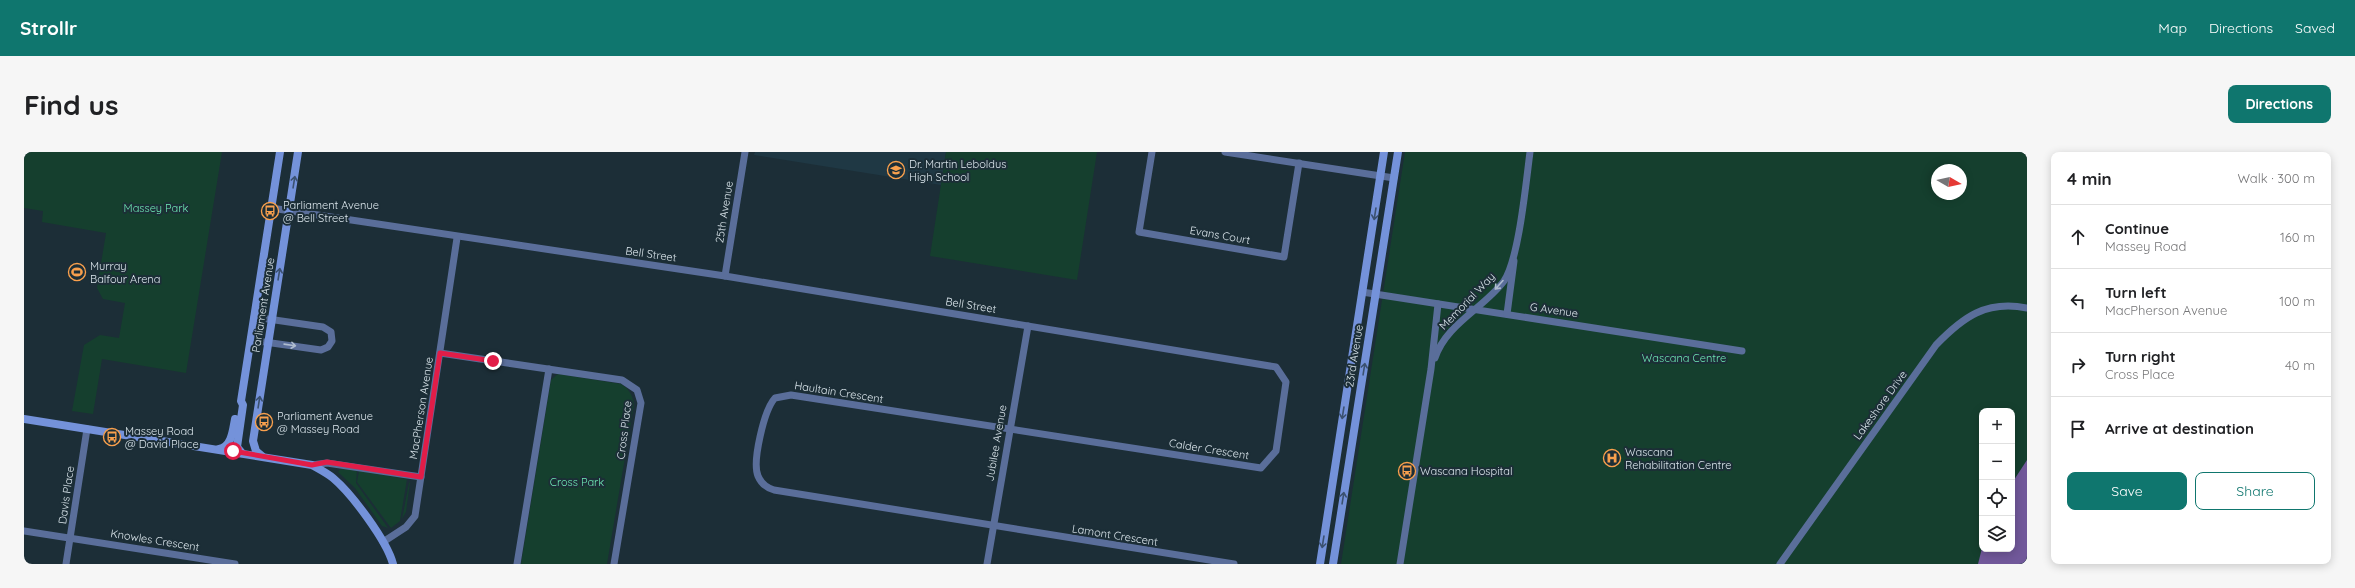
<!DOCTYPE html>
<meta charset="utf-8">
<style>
:root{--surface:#fff;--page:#f6f6f6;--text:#202124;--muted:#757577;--line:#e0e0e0;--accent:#0f766e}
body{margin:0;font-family:Quicksand,sans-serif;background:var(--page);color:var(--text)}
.controls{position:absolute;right:12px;bottom:12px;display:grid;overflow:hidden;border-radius:8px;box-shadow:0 2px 10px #0003}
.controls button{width:36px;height:36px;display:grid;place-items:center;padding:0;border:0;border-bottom:1px solid var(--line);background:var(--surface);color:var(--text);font:20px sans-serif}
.compass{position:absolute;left:1907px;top:12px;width:36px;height:36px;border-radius:50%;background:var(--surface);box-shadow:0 2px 10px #0003;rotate:99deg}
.stop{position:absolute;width:12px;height:12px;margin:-9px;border:3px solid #e11d48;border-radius:50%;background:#fff}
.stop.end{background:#e11d48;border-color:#fff;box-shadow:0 1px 4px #0008}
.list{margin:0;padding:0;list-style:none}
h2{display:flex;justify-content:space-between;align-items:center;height:52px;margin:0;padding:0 16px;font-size:17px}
h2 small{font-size:13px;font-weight:400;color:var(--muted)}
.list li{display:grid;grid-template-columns:26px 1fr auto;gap:12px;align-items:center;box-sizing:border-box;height:64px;padding:0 16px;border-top:1px solid var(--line)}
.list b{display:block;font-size:15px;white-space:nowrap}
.list p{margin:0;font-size:13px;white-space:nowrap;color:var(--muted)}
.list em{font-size:13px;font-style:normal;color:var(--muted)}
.actions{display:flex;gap:8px;padding:12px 16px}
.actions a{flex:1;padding:9px 0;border:1px solid var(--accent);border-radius:8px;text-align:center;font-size:14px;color:var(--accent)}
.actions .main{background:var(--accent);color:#fff}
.icon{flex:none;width:22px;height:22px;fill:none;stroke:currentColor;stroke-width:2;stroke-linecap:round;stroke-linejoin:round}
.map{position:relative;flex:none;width:2003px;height:412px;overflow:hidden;border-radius:8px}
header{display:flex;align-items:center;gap:24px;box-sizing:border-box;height:56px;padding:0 20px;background:var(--accent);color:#fff}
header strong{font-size:19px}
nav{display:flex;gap:22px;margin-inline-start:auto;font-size:14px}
.intro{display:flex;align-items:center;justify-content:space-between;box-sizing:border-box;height:96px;padding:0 24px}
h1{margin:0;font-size:28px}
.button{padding:10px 18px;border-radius:8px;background:var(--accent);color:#fff;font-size:14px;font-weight:700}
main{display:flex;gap:24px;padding:0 24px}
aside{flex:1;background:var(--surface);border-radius:8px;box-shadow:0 2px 10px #0003}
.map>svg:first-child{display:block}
</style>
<header>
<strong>Strollr</strong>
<nav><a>Map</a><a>Directions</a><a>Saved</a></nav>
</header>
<div class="intro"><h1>Find us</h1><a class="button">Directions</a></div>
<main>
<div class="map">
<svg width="2003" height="412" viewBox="0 0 2003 412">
<rect width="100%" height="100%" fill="#1c2e37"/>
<!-- built -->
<path fill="#1f3844" d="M731 0H922L917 33 730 3Z"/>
<!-- green -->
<g fill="#153f2e" fill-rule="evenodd">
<path d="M0 0H198L162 221 78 207 69 262 48 259 60 193 76 183 95 186 101 151 79 147 73 136 82 81 18 70 19 59 0 56Z"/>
<path d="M922 0H1073L1053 128 906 104Z"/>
<path d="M1381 0H2003V412H1317ZM1913 18H1937V42H1913ZM1958 259H1988V397H1958Z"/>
<path d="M534 222 597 232C605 237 608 242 610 252L583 412H497L527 228Z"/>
<path d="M317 316 333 319 332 331 364 376 358 374 331 336 314 320Z"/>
<path d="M335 319 383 327 376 369 367 376 333 330Z"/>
<path d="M386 330 382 360 378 367 385 331Z"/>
</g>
<!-- water -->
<path fill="#71589a" d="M2003 308V412H1954L1958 396 1988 397V331Z"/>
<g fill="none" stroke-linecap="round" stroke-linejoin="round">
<!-- street -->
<g stroke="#5a6e9a" stroke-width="7">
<path d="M1128 0 1115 80 1260 105 1275 11"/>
<path d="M1201 0 1370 26"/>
<path d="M247 56 701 124 1252 215 1262 230 1252 299 1237 316 767 243 751 246C740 258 728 310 734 324 737 331 743 336 750 338L1210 412"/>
<path d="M701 124 721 0"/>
<path d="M1338 140 1718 199"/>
<path d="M1483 162 1490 109"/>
<path d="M227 188 297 198 304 195 308 189 307 180 299 175 230 165"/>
<path d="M416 201 598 228 613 238 617 251 590 412"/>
<path d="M1411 206C1422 172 1460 156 1480 129 1495 107 1502 30 1506 0"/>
<path d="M288 313 303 311 397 325"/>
<path d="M0 379 211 412"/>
<path d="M359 390 382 375 391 364 433 86"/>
<path d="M42 412 63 277"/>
<path d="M493 412 525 217"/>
<path d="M963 412 1004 174"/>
<path d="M1376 412 1407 217 1414 152"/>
<path d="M1756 412 1912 193C1939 165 1962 148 2003 156"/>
</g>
<!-- secondary -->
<g stroke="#7492da" stroke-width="8">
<path d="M0 267 288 313C295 317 303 321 309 326 328 342 363 389 369 412"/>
<path d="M195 297C208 295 209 277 211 267"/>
<path d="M218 301 213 295 219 253 217 249 256 0"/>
<path d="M238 304 232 299 229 289 274 0"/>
<path d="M1296 412 1360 0"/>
<path d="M1309 412 1374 0"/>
</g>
</g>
<!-- one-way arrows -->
<defs><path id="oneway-shaft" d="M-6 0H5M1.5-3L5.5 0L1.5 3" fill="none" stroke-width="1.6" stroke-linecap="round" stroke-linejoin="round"/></defs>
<g stroke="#3b5170">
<use href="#oneway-shaft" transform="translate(270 30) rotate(-81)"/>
<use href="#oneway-shaft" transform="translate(1351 62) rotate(99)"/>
<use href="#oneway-shaft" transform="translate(255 122) rotate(-81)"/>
<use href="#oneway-shaft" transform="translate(1340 217) rotate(-81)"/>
<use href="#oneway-shaft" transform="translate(235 250) rotate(-81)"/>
<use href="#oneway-shaft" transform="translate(1319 261) rotate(99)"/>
<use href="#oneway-shaft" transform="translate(1319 346) rotate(-81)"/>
<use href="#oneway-shaft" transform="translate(1299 390) rotate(99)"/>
</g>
<g stroke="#aebccf">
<use href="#oneway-shaft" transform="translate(1475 133) rotate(132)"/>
<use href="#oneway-shaft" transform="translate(266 193) rotate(8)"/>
</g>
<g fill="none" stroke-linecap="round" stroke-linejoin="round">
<!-- route -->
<path stroke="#e11d48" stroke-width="5" d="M209 299 288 313 303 310 397 325 416 201 469 209"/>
</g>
<!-- icons -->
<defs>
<g id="school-ring" transform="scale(0.9)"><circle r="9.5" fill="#1c2e37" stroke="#f9a04d" stroke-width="1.5"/><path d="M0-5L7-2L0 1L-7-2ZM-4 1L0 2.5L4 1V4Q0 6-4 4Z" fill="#f9a04d"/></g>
<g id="bus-ring" transform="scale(0.9)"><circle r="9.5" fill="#1c2e37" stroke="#f9a04d" stroke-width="1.5"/><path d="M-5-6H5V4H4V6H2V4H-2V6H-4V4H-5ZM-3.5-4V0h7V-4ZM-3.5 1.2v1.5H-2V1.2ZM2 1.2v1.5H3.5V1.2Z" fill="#f9a04d"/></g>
<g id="stadium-ring" transform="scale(0.9)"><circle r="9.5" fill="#1c2e37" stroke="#f9a04d" stroke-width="1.5"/><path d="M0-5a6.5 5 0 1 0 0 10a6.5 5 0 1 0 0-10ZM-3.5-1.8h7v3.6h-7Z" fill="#f9a04d"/></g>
<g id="hospital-ring" transform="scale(0.9)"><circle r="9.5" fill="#1c2e37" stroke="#f9a04d" stroke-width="1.5"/><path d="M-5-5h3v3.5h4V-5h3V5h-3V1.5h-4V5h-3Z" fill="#f9a04d"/></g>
</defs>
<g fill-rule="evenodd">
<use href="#school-ring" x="872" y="18"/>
<use href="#bus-ring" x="246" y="59"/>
<use href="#stadium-ring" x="53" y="120"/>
<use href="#bus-ring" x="240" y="270"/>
<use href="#bus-ring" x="88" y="285"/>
<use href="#hospital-ring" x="1588" y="306"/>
<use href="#bus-ring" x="1383" y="319"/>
</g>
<g text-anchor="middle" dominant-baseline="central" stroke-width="4" stroke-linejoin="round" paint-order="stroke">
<!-- poi labels -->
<g font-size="11" fill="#dbe6ec" stroke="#1c2e37" text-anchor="start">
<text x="885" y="12">Dr. Martin Leboldus<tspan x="885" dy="13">High School</tspan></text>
<text x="259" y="53">Parliament Avenue<tspan x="259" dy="13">@ Bell Street</tspan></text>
<text x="66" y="114">Murray<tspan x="66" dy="13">Balfour Arena</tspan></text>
<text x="253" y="264">Parliament Avenue<tspan x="253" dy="13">@ Massey Road</tspan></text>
<text x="101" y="279">Massey Road<tspan x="101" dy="13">@ David Place</tspan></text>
<text x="1601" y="300">Wascana<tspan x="1601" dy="13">Rehabilitation Centre</tspan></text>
<text x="1396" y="319">Wascana Hospital</text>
</g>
<!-- park labels -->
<g font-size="11" fill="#6feab5" stroke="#1c2e37">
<text x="132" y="56">Massey Park</text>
<text x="1660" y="206">Wascana Centre</text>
<text x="553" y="330">Cross Park</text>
</g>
<!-- street labels -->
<g font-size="11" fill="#dbe6ec" stroke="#1c2e37">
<text transform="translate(700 60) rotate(-81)">25th Avenue</text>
<text transform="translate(1196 83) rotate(10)">Evans Court</text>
<text transform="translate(627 102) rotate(8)">Bell Street</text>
<text transform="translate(1443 149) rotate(-46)">Memorial Way</text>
<text transform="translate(239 153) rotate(-81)">Parliament Avenue</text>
<text transform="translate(947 153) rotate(9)">Bell Street</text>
<text transform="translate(1530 158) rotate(8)">G Avenue</text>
<text transform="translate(1330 204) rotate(-81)">23rd Avenue</text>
<text transform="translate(815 240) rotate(9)">Haultain Crescent</text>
<text transform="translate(1856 253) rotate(-54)">Lakeshore Drive</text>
<text transform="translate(397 256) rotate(-81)">MacPherson Avenue</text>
<text transform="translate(600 278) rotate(-83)">Cross Place</text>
<text transform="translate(972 291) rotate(-80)">Jubilee Avenue</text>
<text transform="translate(1185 297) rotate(9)">Calder Crescent</text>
<text transform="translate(42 343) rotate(-82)">Davis Place</text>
<text transform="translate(1091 383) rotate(9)">Lamont Crescent</text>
<text transform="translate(131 388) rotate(9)">Knowles Crescent</text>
</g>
</g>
</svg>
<div class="controls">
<button>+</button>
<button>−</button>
<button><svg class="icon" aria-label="locate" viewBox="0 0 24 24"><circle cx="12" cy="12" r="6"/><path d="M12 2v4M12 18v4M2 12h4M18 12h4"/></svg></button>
<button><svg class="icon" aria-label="layers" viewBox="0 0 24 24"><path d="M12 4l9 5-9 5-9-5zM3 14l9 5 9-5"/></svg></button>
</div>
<svg class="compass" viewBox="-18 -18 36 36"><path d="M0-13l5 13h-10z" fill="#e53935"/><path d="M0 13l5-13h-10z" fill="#757577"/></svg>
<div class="stop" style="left:209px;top:299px"></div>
<div class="stop end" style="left:469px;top:209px"></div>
</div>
<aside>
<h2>4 min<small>Walk · 300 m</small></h2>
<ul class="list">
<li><svg class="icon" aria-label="ahead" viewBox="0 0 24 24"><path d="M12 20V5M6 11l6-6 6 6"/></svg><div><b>Continue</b><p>Massey Road</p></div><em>160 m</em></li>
<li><svg class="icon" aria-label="left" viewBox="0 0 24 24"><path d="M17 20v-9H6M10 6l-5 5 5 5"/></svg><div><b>Turn left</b><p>MacPherson Avenue</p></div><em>100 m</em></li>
<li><svg class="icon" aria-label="right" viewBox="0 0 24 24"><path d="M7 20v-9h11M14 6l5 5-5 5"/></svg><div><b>Turn right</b><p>Cross Place</p></div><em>40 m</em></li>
<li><svg class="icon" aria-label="arrive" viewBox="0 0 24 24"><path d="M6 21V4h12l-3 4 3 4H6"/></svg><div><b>Arrive at destination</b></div></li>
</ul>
<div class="actions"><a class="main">Save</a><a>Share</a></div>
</aside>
</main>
